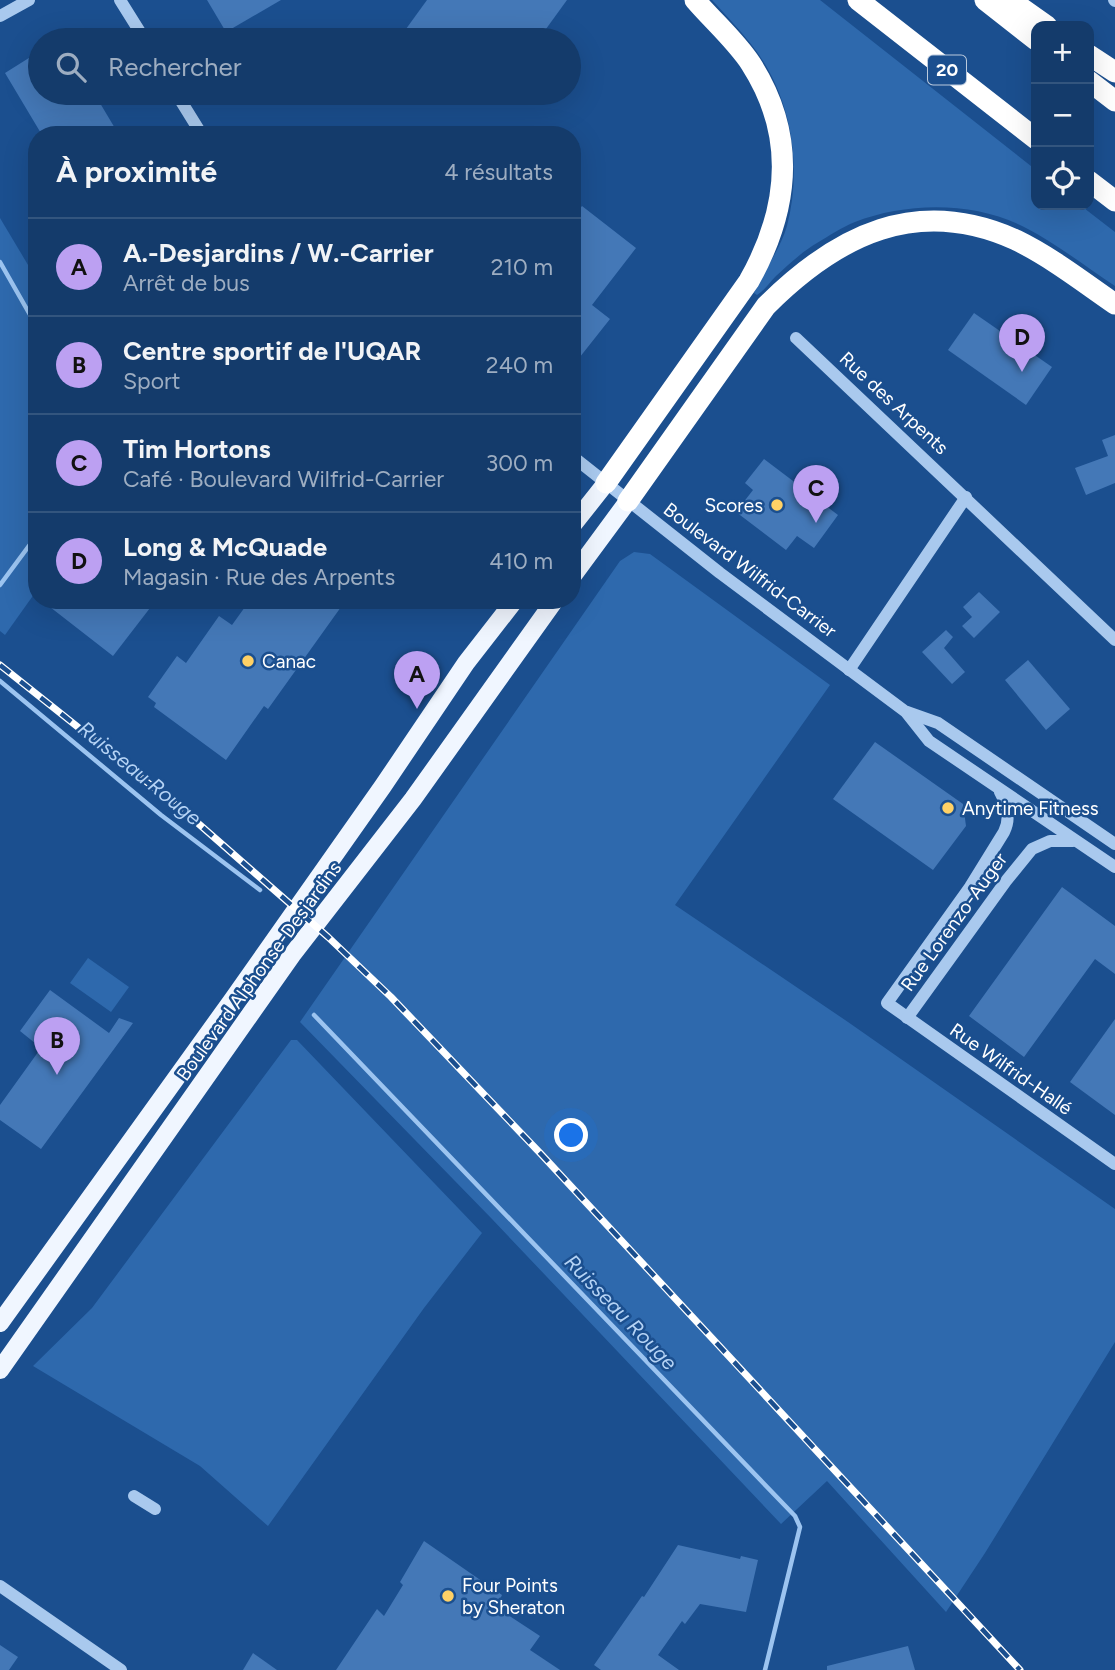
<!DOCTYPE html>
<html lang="fr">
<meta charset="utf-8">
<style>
:root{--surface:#143b6b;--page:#214673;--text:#f1f3f6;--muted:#9dadc1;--line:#33557e;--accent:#bca0f2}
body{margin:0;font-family:Figtree,sans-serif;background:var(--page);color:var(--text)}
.controls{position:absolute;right:21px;top:21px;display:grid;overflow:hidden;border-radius:14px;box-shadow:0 7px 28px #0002}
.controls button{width:63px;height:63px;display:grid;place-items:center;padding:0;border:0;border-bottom:2px solid var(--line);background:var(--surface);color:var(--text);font:35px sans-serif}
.you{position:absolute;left:572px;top:1136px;width:24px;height:24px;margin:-18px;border:5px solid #fff;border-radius:50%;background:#1a73e8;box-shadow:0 0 0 10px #1a73e833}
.badge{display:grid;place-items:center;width:46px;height:46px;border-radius:50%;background:var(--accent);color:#111;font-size:23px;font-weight:700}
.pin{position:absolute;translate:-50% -58px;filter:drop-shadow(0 2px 4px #0008)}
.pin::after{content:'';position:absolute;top:37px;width:24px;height:21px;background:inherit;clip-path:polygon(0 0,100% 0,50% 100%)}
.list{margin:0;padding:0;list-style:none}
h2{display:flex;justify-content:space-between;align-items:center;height:91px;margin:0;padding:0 28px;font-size:30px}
h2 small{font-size:23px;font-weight:400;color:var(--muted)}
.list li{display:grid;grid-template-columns:46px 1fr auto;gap:21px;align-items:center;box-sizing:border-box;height:98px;padding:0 28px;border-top:2px solid var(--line)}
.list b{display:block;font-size:26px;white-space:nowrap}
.list p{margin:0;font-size:23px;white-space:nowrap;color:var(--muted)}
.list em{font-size:23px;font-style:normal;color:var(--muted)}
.icon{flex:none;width:38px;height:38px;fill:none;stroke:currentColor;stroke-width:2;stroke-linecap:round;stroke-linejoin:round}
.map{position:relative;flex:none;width:1115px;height:1670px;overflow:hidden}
.search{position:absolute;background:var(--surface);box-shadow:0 7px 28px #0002;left:28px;top:28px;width:553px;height:77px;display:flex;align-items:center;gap:18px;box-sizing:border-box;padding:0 24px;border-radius:38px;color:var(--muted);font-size:26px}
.panel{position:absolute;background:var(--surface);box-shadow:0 7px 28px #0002;left:28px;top:126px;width:553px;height:483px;border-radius:28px}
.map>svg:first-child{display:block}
</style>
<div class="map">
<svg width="1115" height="1670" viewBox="0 0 1115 1670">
<rect width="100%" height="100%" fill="#1b4f8f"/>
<!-- green -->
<g fill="#2e69ad">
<path d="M712 0H820L1036 170V205H1080L1115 232V286C1086 267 1057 244 1026 228 975 201 907 202 855 222 842 227 829 236 817 243 803 251 788 265 776 276 769 283 765 290 757 295L754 293C764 270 780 250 787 226 803 165 791 94 751 44 739 29 725 14 712 0Z"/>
<path d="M0 218 37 280V590L5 635 0 631Z"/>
<path d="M634 552 650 554 830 685 675 905 848 1022 1115 1209V1342L985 1553 946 1612 827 1481 781 1524 492 1219 300 1022 620 561Z"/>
<path d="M88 958 129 987 111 1012 70 983Z"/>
<path d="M291 1040H297L482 1233 424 1308 268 1526 200 1466 33 1366 92 1308Z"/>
</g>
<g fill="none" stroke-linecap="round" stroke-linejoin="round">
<!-- stream -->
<g stroke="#9cc4f0" stroke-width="4.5">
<path d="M0 262 37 327"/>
<path d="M0 585 37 535"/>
<path d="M0 681 161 815 260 890"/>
<path d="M314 1015 795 1516 800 1527 765 1670"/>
</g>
</g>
<!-- building -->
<g fill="#4478b7">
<path d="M207 0H281L226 32Z"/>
<path d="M427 0H567L538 40H398Z"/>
<path d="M40 51V93H94L119 135H42L5 73Z"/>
<path d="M582 206 636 248 592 305 610 319 572 367V218Z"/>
<path d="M974 313 1052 367 1026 405 948 350Z"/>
<path d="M1115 435V483L1086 495 1075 468 1108 456 1102 440Z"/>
<path d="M764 459 838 515 814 548 797 536 786 550 736 512 753 490 745 483Z"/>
<path d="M979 592 1000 612 974 638 962 626 972 617 963 607Z"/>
<path d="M41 600H140L150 608 113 656Z"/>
<path d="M250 600H346L268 709 264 706 226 760 154 707 156 703 148 697 177 656 186 663 219 616 232 625Z"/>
<path d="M946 630 953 637 944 648 965 672 952 684 922 652Z"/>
<path d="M1028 660 1070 709 1046 730 1005 680Z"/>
<path d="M875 742 963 804 966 826 933 870 833 799Z"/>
<path d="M1062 887 1115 926V974L1095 959 1024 1057 969 1016Z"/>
<path d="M50 990 109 1033 119 1018 133 1023 41 1149 0 1120V1105L41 1048 20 1031Z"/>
<path d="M1115 1019V1115L1070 1082Z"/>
<path d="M424 1541 502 1595 496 1607 540 1636 530 1650 560 1670H336L377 1609 384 1616 403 1585 400 1582Z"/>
<path d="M678 1545 740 1559 741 1556 758 1560 746 1612 700 1604 685 1624 682 1621 658 1655 679 1670H601L594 1665 642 1596 644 1597Z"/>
<path d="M0 1645 18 1657 9 1670H0Z"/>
<path d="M908 1646 915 1670H827V1666Z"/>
<path d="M253 1653 277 1670H243Z"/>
</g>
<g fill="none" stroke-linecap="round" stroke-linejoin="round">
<!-- minor -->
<g stroke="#a9c9ee" stroke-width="12">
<path d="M120 0 145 40"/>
<path d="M1114 0 1115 1"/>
<path d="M0 16 29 0"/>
<path d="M176 93 202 135"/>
<path d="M796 338 1115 640"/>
<path d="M572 456 720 573 906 712 929 741 1115 867"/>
<path d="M849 670 966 497"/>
<path d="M907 712 938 723 1115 844"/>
<path d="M1000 792C1007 805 1011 818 1004 832L970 887 887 1003 1115 1164"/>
<path d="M907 1018 1006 881 1032 849 1050 841H1073"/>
<path d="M134 1496 155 1509"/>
<path d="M0 1586 121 1670"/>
</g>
<!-- major -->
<g stroke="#f0f6ff" stroke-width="18">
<path d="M572 526 606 483"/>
<path d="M572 577 628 501"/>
<path d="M0 1323 233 999 383 786 466 663 515 600"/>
<path d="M0 1370 292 955 413 799 555 600"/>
</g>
<!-- highway -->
<g stroke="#fff" stroke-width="21">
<path d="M858 0 1036 139"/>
<path d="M985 0 1036 40"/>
<path d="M1010 0 1047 26"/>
<path d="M1089 55 1115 72"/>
<path d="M1089 81 1115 101"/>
<path d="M1089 181 1115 201"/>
<path d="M606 483 749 281C789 210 797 136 751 64 736 41 713 21 695 0"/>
<path d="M628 501 766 306C837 235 917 195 1016 240 1051 257 1083 282 1115 304"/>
</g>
<!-- rail casing -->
<g stroke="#fff" stroke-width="7">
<path id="rail" d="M0 665 192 818 328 937 391 997 541 1154 1020 1670"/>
</g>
<!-- rail -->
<use href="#rail" stroke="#1b4f8f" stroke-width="4.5" stroke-dasharray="13" stroke-linecap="butt"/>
</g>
<!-- markers -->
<g fill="#ffd166" stroke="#1b4f8f" stroke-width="2.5">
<circle cx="777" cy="505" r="7"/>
<circle cx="248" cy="661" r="7"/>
<circle cx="948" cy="808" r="7"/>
<circle cx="448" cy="1596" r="7"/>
</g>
<g text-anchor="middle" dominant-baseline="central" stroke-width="5" stroke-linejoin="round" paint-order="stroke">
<!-- shield labels -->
<rect fill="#1b4f8f" stroke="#bbcadd" stroke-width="2" x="928" y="55.5" width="38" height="29" rx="5"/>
<g font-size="18" font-weight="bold" fill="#fff">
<text x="947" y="70">20</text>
</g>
<!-- street labels -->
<g font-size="19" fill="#fff" stroke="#1b4f8f">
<text transform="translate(894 403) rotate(43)">Rue des Arpents</text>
<text transform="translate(750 570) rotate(37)">Boulevard Wilfrid-Carrier</text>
<text transform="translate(954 922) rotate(-54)">Rue Lorenzo-Auger</text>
<text transform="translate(259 971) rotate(-54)">Boulevard Alphonse-Desjardins</text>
<text transform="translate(1011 1069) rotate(35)">Rue Wilfrid-Hallé</text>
</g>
<!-- poi labels -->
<g font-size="19" fill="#fff" stroke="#1b4f8f" text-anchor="start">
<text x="763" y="505" text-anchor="end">Scores</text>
<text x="262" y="661">Canac</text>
<text x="962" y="808">Anytime Fitness</text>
<text x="462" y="1585">Four Points<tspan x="462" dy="22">by Sheraton</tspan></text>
</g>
<!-- water labels -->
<g font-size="21" font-style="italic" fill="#b5d3f5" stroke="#1b4f8f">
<text transform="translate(140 773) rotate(39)">Ruisseau Rouge</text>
<text transform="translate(621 1312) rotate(46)">Ruisseau Rouge</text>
</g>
</g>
</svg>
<div class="controls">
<button>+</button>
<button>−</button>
<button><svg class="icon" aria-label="locate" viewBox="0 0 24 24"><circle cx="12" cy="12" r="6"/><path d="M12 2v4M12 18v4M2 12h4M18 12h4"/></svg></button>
</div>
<div class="you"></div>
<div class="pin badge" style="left:417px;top:709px">A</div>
<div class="pin badge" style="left:57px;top:1075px">B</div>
<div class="pin badge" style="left:816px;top:523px">C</div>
<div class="pin badge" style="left:1022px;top:372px">D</div>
<div class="search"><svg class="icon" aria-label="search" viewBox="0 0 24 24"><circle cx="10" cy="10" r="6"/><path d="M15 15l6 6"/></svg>Rechercher</div>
<section class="panel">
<h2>À proximité<small>4 résultats</small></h2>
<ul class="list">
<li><span class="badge">A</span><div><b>A.-Desjardins / W.-Carrier</b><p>Arrêt de bus</p></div><em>210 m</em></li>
<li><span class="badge">B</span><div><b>Centre sportif de l'UQAR</b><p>Sport</p></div><em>240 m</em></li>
<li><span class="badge">C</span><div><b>Tim Hortons</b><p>Café · Boulevard Wilfrid-Carrier</p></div><em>300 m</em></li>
<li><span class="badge">D</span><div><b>Long &amp; McQuade</b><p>Magasin · Rue des Arpents</p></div><em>410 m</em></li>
</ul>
</section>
</div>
